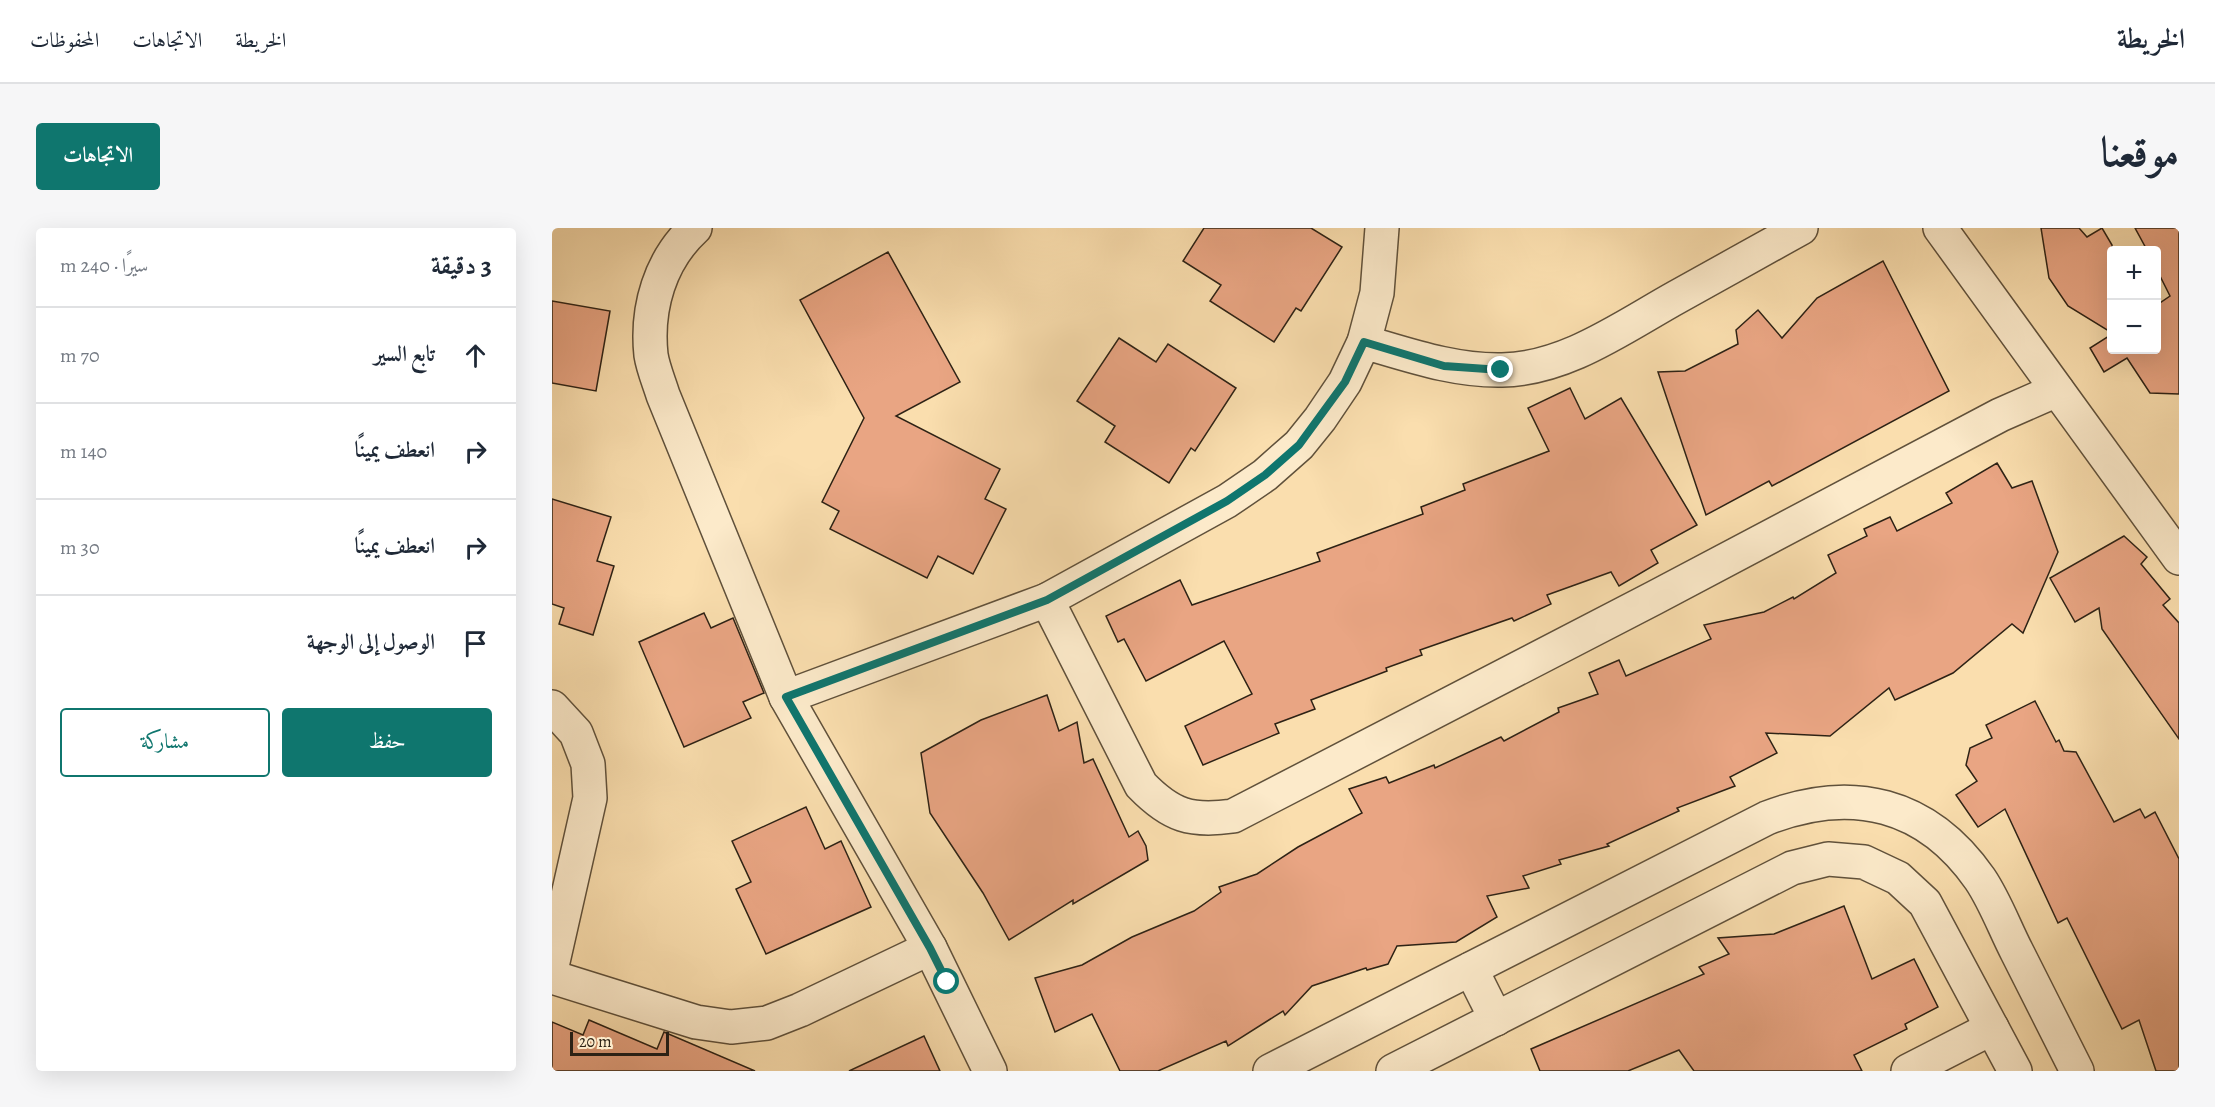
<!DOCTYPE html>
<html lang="ar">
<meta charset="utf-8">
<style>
:root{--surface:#fff;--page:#f6f6f7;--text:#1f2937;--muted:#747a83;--line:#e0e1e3;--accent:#0f766e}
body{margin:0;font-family:Alegreya,Amiri,serif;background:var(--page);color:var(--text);direction:rtl}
.controls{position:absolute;right:18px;top:18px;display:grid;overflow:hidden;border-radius:6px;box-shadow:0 6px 24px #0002}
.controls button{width:54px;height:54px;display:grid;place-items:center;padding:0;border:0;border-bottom:2px solid var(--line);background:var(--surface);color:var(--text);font:30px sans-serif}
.scale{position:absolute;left:18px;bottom:15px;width:99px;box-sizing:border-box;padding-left:6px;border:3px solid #2d2215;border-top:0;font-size:16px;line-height:21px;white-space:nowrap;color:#2d2215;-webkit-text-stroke:4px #fceaca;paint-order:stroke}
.stop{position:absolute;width:18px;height:18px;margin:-14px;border:4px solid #0f766e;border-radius:50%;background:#fff}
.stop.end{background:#0f766e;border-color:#fff;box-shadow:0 2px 6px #0008}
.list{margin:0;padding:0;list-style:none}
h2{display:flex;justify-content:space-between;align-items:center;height:78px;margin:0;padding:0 24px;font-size:26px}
h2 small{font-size:20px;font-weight:400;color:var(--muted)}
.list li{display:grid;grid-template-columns:39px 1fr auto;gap:18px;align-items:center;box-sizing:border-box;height:96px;padding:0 24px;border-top:2px solid var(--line)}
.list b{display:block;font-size:22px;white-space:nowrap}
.list em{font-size:20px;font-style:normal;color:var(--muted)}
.actions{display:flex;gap:12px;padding:18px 24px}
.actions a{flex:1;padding:14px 0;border:2px solid var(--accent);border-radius:6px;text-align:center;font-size:21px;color:var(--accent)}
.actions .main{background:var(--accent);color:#fff}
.icon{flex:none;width:33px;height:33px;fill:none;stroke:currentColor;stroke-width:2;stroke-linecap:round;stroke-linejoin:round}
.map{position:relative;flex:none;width:1627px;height:843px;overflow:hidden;direction:ltr;border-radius:6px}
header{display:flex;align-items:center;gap:36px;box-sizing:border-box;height:84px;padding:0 30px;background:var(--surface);border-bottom:2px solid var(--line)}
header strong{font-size:28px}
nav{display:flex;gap:33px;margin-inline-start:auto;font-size:21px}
.intro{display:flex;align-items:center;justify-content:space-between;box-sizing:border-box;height:144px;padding:0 36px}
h1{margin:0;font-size:42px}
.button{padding:15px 27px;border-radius:6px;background:var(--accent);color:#fff;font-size:21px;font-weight:700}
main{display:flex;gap:36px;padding:0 36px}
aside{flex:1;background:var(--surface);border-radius:6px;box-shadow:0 6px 24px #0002}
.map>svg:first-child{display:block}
</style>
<header>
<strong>الخريطة</strong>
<nav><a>الخريطة</a><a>الاتجاهات</a><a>المحفوظات</a></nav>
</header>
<div class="intro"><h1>موقعنا</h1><a class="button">الاتجاهات</a></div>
<main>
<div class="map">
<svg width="1627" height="843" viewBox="0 0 1627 843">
<rect width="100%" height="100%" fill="#fadeae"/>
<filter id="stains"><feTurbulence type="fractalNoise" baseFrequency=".00333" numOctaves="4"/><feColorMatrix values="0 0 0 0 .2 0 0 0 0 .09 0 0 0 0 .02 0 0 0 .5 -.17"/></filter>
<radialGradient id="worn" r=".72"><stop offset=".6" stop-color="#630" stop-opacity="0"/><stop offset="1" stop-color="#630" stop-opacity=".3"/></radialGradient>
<!-- building -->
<g fill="#e9a583" stroke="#2d2215" stroke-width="1.5">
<path d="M652 0H759L790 19 749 83 744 80 722 114 658 73 669 57 631 33Z"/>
<path d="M1489 0H1527L1535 9 1550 0 1560 17V105L1516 78 1497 50Z"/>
<path d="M1583 0H1627V166L1598 165 1575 130 1552 144 1538 120 1560 106V122H1605V77L1618 68 1605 42V22H1595Z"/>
<path d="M336 24 408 154 344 188 448 241 433 271 454 281 421 346 386 328 375 350 278 301 287 283 270 274 312 190 248 72Z"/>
<path d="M1331 33 1397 163 1220 258 1217 253 1154 287 1106 144 1133 143 1186 116 1184 102 1206 82 1230 110 1265 70Z"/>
<path d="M0 73 58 83 44 163 0 155Z"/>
<path d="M567 110 604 134 616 116 684 160 643 223 639 220 617 255 553 214 563 198 525 173Z"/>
<path d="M1018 160 1033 191 1069 170 1145 297 1099 322 1106 335 1067 358 1059 344 995 367 999 376 962 393 960 390 868 422 870 427 834 440 835 443 759 472 763 481 723 496 727 505 651 537 633 498 700 466 672 413 594 453 572 411 566 414 554 388 628 352 640 377 768 333 765 325 871 286 869 279 913 262 911 256 997 223 976 180Z"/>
<path d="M1445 235 1460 260 1480 253 1506 324 1471 405 1460 396 1401 445 1343 472 1337 460 1278 508 1214 505 1225 525 1178 549 1183 558 1125 580 1127 583 1055 616 1057 618 1007 632 1009 636 971 648 977 660 935 668 945 689 904 714 845 718 836 736 815 742 814 740 760 758 733 787 731 783 676 818 674 813 606 843H568L540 786 503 804 483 750 530 737 580 709 642 683 669 664 667 659 705 646 746 619 810 585 797 561 834 549 837 555 882 537 883 540 949 509 952 513 1007 484 1006 480 1046 466 1037 445 1067 432 1074 448 1159 411 1152 397 1212 384 1241 369 1242 371 1284 345 1276 327 1315 308 1312 301 1338 289 1345 303 1400 275 1394 265Z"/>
<path d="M0 271 59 289 45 333 62 338 41 407 7 396 12 380 0 376Z"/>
<path d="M1572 308 1595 329 1589 336 1618 371 1611 377 1627 395V511L1550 401 1547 380 1523 394 1498 350Z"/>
<path d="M152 385 159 400 181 390 212 465 191 474 199 490 132 519 87 414Z"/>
<path d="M495 467 507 503 525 494 532 535 541 531 577 609 586 603 594 618 596 632 521 676V672L457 712 431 665 378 585 369 525 429 492Z"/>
<path d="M1483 473 1504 514 1507 512 1512 523 1524 524 1562 594 1588 581 1593 590 1603 584 1627 631V843H1604L1587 792 1570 801 1515 690 1506 695 1453 581 1426 599 1404 567 1425 553 1414 537 1418 520 1440 510 1434 497Z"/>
<path d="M254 579 273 621 289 613 319 679 214 726 184 661 199 654 180 613Z"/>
<path d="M1292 678 1320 751 1362 731 1386 779 1353 796 1355 801 1302 827 1310 843H1142L1127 822 1076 843H988L979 821 1152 746 1147 739 1177 726 1166 710 1222 706Z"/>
<path d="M37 792 105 821 112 804 203 843H0V794L31 807Z"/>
<path d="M372 808 388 843H297Z"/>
</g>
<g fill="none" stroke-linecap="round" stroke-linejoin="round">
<!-- minor casing -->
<g stroke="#60513b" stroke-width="36">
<g id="minor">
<path d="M143 0C108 32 94 80 99 127 101 140 107 154 111 167L234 469 378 720 438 843"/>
<path d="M1388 0 1627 330"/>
<path d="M812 114C857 127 902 143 950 142 1014 141 1071 99 1125 69 1166 46 1208 23 1249 0"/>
<path d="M495 372 589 557C619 588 639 594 681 588L1102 370 1448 187 1505 162"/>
<path d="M234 469 495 372 675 273 713 247 747 217 768 191 793 154 812 114 825 65 830 0"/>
<path d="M0 479 24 505 36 536 38 570 0 738"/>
<path d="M919 741 944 791"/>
<path d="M0 749 144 794 179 799 215 795 248 782 378 720"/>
<path d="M718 843 1215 590C1300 557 1375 575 1428 651 1443 673 1453 701 1465 724 1485 764 1505 803 1525 843"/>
<path d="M841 843 1240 640 1276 631 1312 634 1346 650 1373 675 1463 843"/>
<path d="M1356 843 1440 800"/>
</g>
</g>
<!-- minor -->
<use href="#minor" stroke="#fceaca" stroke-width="33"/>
</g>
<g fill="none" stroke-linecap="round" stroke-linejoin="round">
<!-- route -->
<path stroke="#0f766e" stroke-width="8" d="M395 754 378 720 234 469 495 372 675 273 713 247 747 217 793 154 812 114 892 138 949 142"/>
</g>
<rect width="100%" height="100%" filter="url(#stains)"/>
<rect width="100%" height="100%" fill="url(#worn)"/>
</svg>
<div class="controls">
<button>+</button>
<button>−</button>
</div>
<div class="scale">20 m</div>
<div class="stop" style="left:395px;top:754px"></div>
<div class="stop end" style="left:949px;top:142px"></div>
</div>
<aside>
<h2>3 دقيقة<small>سيرًا · 240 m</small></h2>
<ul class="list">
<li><svg class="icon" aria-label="ahead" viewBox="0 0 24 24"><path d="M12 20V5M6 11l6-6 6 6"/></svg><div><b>تابع السير</b></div><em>70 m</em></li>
<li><svg class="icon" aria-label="right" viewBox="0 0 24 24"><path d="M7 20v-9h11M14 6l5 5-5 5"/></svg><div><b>انعطف يمينًا</b></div><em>140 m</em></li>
<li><svg class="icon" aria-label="right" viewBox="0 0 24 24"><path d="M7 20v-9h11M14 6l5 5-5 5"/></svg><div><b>انعطف يمينًا</b></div><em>30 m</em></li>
<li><svg class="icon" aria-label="arrive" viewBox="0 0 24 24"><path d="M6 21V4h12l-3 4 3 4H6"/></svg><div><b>الوصول إلى الوجهة</b></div></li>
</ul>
<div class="actions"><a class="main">حفظ</a><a>مشاركة</a></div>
</aside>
</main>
